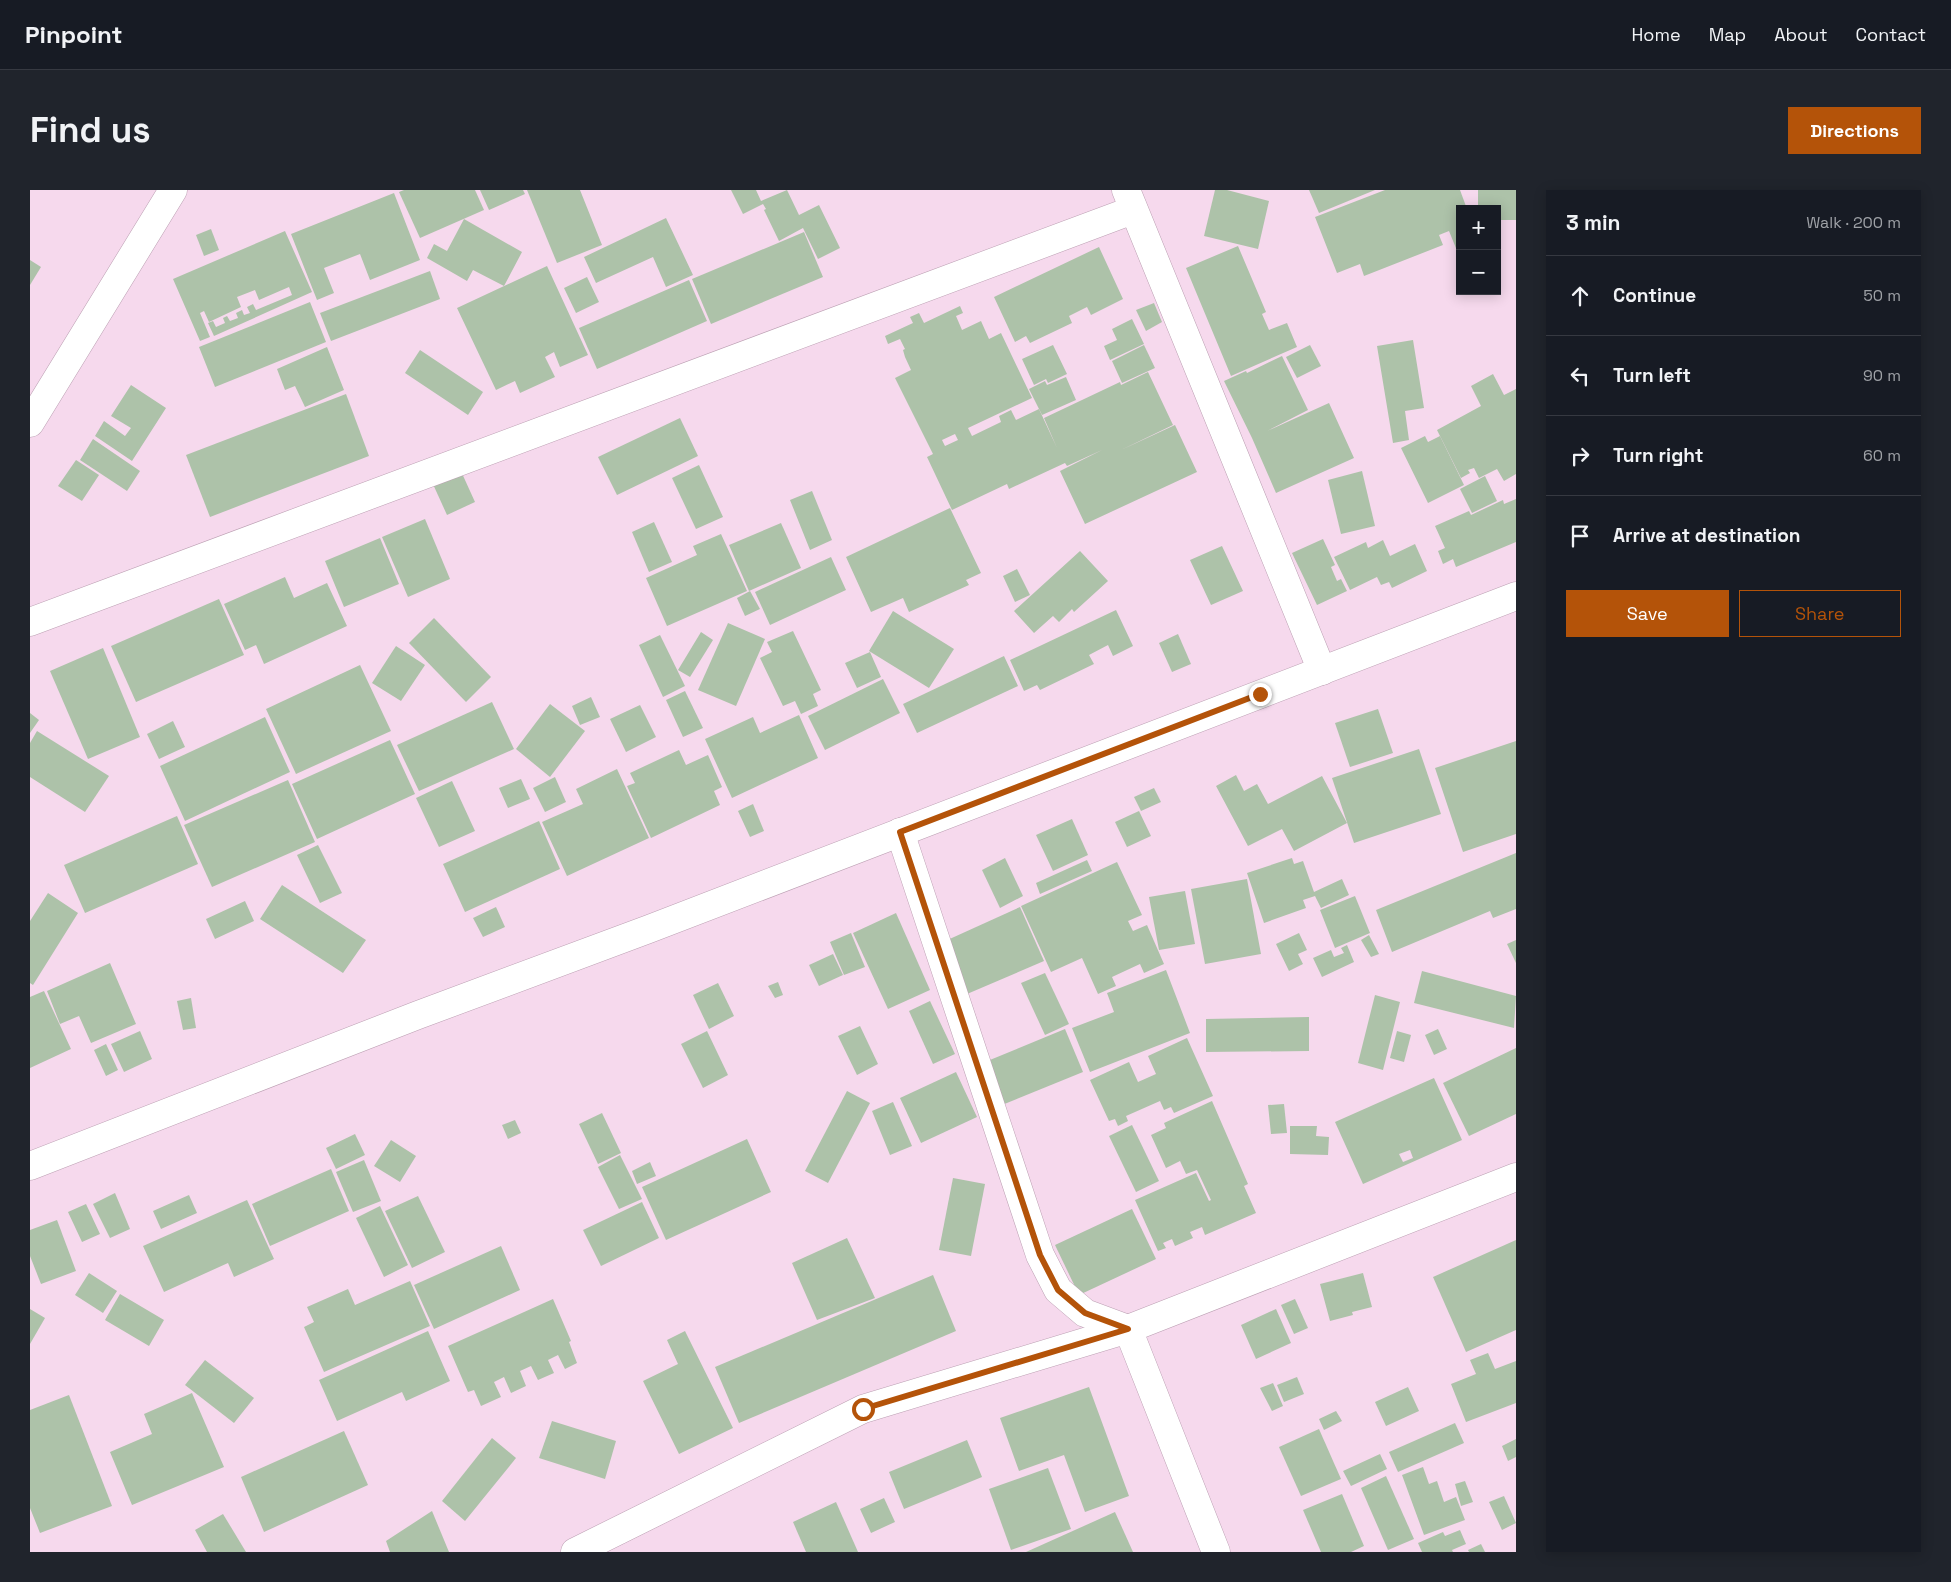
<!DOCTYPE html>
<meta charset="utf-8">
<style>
:root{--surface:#171b24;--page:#20242c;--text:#f1f3f6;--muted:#9ea1a6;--line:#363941;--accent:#b45309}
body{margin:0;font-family:"Space Grotesk",sans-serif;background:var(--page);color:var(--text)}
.controls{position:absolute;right:15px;top:15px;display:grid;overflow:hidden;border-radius:0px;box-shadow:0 2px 12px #0003}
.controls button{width:45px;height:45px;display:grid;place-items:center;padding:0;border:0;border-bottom:1px solid var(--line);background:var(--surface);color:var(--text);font:25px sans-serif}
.stop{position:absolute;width:15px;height:15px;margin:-11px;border:4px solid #b45309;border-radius:50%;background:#fff}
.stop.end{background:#b45309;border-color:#fff;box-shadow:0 1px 5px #0008}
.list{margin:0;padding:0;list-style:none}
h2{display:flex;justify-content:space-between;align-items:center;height:65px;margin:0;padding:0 20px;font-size:21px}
h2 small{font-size:16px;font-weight:400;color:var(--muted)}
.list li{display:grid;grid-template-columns:32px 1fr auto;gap:15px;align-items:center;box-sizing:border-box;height:80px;padding:0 20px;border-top:1px solid var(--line)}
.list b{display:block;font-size:19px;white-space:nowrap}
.list em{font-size:16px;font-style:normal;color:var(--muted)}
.actions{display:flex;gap:10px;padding:15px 20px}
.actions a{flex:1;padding:11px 0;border:1px solid var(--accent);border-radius:0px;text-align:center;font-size:18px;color:var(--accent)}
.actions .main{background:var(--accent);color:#fff}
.icon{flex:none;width:28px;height:28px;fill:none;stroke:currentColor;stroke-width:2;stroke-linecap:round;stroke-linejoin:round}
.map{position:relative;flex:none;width:1486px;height:1362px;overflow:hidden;border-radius:0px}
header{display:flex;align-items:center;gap:30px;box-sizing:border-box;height:70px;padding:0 25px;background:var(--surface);border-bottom:1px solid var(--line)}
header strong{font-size:24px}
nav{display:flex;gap:28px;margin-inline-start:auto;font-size:18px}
.intro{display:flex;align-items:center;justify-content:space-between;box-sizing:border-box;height:120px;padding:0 30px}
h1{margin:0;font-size:35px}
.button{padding:12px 22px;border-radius:0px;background:var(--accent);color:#fff;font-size:18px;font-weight:700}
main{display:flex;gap:30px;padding:0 30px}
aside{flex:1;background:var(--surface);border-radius:0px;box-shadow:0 2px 12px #0003}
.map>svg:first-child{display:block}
</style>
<header>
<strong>Pinpoint</strong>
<nav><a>Home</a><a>Map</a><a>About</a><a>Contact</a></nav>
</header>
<div class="intro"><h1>Find us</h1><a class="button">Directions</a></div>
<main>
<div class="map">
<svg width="1486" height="1362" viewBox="0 0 1486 1362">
<rect width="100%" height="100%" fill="#f6d9ed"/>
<!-- building -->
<g fill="#adc2a9" fill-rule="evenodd">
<path d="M374 0H445L454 20 390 48 369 2Z"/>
<path d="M450 0H493L495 4 459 20Z"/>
<path d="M497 0H550L572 55 527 73Z"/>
<path d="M701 0H726L731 11 757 0 769 25 789 15 810 58 788 69 773 38 749 51 734 20 736 19 733 14 713 24Z"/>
<path d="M1185 0H1197L1239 11 1228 59 1174 46Z"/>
<path d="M1279 0H1345L1289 23Z"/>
<path d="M1355 0H1430L1437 19H1430V68L1419 41 1409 45 1413 55 1334 86 1330 74 1307 83 1285 27Z"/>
<path d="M1448 0H1486V30H1467V19H1448Z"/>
<path d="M364 3 390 70 340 90 330 64 294 78 304 103 287 110 261 44Z"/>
<path d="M636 28 663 85 636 97 623 67 566 93 554 67Z"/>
<path d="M434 29 492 62 474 96 443 80 437 91 397 68 404 54 417 61Z"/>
<path d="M181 39 189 60 174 66 166 45Z"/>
<path d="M255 41 282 102 184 146 178 133 183 131 186 137 195 133 193 128 197 126 200 131 208 128 206 123 212 120 214 125 220 123 217 117 223 114 226 120 262 105 259 97 229 110 225 100 207 107 211 117 179 132 174 121 170 123 180 147 170 151 143 89Z"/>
<path d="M774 42 793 87 681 134 662 89Z"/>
<path d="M1208 56 1236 122 1232 124 1239 140 1257 133 1267 157 1201 186 1156 78Z"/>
<path d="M1069 57 1093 109 1061 125 1057 117 1039 126 1042 133 1000 153 996 146 985 152 964 107Z"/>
<path d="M0 70 11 77 0 95Z"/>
<path d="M517 76 558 165 530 177 524 162 515 167 525 187 490 203 485 191 466 200 427 118Z"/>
<path d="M400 81 410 109 301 151 290 123Z"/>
<path d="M557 87 569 112 546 123 534 98Z"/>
<path d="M659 90 677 131 567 179 549 138Z"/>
<path d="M280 112 296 152 185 197 169 157Z"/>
<path d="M1124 113 1132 132 1116 141 1106 120Z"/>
<path d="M930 116 933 123 926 126 932 140 951 131 959 149 971 143 1002 208 938 238 942 246 971 232 969 226 981 220 986 230 1009 219 1027 258 1014 228 1090 192 1091 195 1118 182 1143 235 1091 260 1145 235 1167 282 1055 334 1030 281 1072 260 1037 276 1035 273 979 299 977 294 922 320 897 267 903 264 865 188 881 180 875 167 873 160 875 159 870 149 858 154 855 146 883 133 880 127 889 123 894 133ZM925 244 928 250 915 256 912 250Z"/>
<path d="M1102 129 1114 154 1080 170 1074 156 1087 150 1082 139Z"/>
<path d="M1383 150 1394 218 1375 221 1379 250 1363 253 1347 156Z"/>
<path d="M1023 155 1037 184 1018 193 1016 189 1004 195 992 169Z"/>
<path d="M1114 155 1125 178 1092 193 1082 171Z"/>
<path d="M1280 155 1291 176 1267 188 1256 167Z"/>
<path d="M297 157 314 200 275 217 265 196 255 200 247 179Z"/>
<path d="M390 160 453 202 438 225 375 183Z"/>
<path d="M1252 166 1278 220 1237 241 1299 213 1324 268 1246 303 1222 248 1194 191 1216 181 1217 183Z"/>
<path d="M1463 184 1474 205 1486 199V284L1474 291 1467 279 1449 288 1444 278 1438 280 1440 283 1431 288 1407 240 1451 216 1441 196Z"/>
<path d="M1036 187 1046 210 1012 225 999 199 1015 191 1017 195Z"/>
<path d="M101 195 136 218 102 271 65 246 74 231 95 246 101 238 81 226Z"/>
<path d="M316 204 339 266 180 327 156 265Z"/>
<path d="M650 228 668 266 587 305 568 267Z"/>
<path d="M1395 246 1398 252 1410 246 1434 295 1398 313 1371 258Z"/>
<path d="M63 249 110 281 97 301 50 270Z"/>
<path d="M46 270 69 285 52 311 28 296Z"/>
<path d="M669 275 693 327 666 339 642 288Z"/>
<path d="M430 279 445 312 417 325 402 292Z"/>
<path d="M1332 281 1345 336 1311 344 1298 290Z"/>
<path d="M1455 286 1467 311 1442 323 1430 299Z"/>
<path d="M782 301 802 350 780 360 760 310Z"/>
<path d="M1486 309V352L1426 377 1423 369 1413 374 1408 361 1415 358 1405 336 1439 321 1441 325 1473 310 1474 314Z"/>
<path d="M920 318 951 383 936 390 939 395 879 422 873 408 841 422 816 367Z"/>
<path d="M395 329 420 389 378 407 352 347Z"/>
<path d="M624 332 642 372 619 382 602 342Z"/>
<path d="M751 333 771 378 719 401 699 355Z"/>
<path d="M691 344 717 401 637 436 616 388 667 365 663 356Z"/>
<path d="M350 348 369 394 314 417 295 371Z"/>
<path d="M1293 349 1305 375 1301 377 1307 391 1311 389 1317 401 1287 415 1262 363Z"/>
<path d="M1353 350 1360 366 1385 354 1397 381 1362 398 1359 392 1351 395 1347 387 1320 400 1304 367 1336 352 1338 358Z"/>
<path d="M1192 356 1213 401 1181 415 1160 370Z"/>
<path d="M1050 361 1078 391 1044 422 1042 419 1029 432 1023 426 1004 443 984 421Z"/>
<path d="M801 367 816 400 740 435 725 402Z"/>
<path d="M987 379 1000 405 985 412 973 386Z"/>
<path d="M255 387 264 408 297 393 317 436 234 474 226 455 215 460 194 414Z"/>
<path d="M720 401 730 419 715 426 707 408Z"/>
<path d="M189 409 214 465 106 512 81 456Z"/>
<path d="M1086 420 1103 456 1083 466 1078 455 1059 465 1064 474 1010 500 1007 495 994 501 980 470Z"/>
<path d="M863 421 924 459 899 498 839 461Z"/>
<path d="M404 428 461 487 436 512 379 453Z"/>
<path d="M698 433 735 449 706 516 668 500Z"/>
<path d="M763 441 791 500 783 504 788 516 771 524 765 511 753 516 730 468 742 462 737 452Z"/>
<path d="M671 442 683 450 660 487 648 480Z"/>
<path d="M1148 444 1161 474 1142 482 1129 453Z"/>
<path d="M630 445 655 496 633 507 609 455Z"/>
<path d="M366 456 395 475 371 511 342 493Z"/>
<path d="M73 458 110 547 58 569 20 481Z"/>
<path d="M840 462 851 487 827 498 815 473Z"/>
<path d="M974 466 988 496 887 543 873 514Z"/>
<path d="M330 475 361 541 266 584 236 519Z"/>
<path d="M853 489 870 523 795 560 778 526Z"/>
<path d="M655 501 673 538 653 547 636 510Z"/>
<path d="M561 507 570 527 550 535 542 516Z"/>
<path d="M462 512 484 559 389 601 367 555Z"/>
<path d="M520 514 555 541 520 587 486 559Z"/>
<path d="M610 515 626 547 596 562 580 529Z"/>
<path d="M1348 519 1363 563 1320 577 1305 533Z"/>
<path d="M0 523 9 530 0 543Z"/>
<path d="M769 525 788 568 702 608 675 549 723 527 730 543Z"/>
<path d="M235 527 260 582 155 631 130 576Z"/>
<path d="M143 531 155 557 129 569 117 544Z"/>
<path d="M7 541 79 586 55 622 0 587V553Z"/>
<path d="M360 550 385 604 287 649 262 594Z"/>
<path d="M1486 551V644L1433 662 1405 578Z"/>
<path d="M1389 559 1411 624 1324 653 1302 588Z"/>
<path d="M649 560 656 575 678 565 692 597 684 601 690 615 621 648 597 596 605 593 600 583Z"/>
<path d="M587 579 619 648 537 686 512 632 553 614 546 599Z"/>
<path d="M1206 585 1214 601 1227 594 1238 614 1292 586 1317 633 1264 661 1252 639 1218 656 1186 596Z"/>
<path d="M525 587 536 612 515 622 503 598Z"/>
<path d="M491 589 500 609 478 618 469 598Z"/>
<path d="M258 590 285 652 182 697 154 635Z"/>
<path d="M422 591 445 641 409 657 386 608Z"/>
<path d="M1124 598 1131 612 1111 621 1104 607Z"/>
<path d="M723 614 734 641 720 647 708 621Z"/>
<path d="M1109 621 1121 646 1097 657 1085 632Z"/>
<path d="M147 626 168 674 55 723 34 675Z"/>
<path d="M1042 629 1058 665 1023 681 1006 645Z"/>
<path d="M509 631 530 679 435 722 413 674Z"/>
<path d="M288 655 312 703 290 713 267 665Z"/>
<path d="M1486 663V719L1463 728 1460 721 1362 762 1346 720Z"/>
<path d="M975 668 993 706 970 718 952 680Z"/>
<path d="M1262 668 1264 674 1273 671 1284 702 1312 689 1319 705 1291 718 1285 706 1273 710 1276 718 1234 733 1217 683Z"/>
<path d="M1057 670 1062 681 1010 704 1006 693Z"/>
<path d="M1087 672 1112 725 1098 731 1103 741 1117 735 1134 774 1114 783 1110 774 1082 787 1086 796 1068 804 1052 768 1021 782 991 716Z"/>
<path d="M1217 689 1231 764 1175 774 1161 699Z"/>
<path d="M252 695 336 750 313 783 230 729Z"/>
<path d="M1155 701 1165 754 1129 760 1119 707Z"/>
<path d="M18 703 48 723 3 795 0 793V731Z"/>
<path d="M1325 706 1340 743 1305 758 1290 720Z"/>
<path d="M215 711 224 731 185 749 176 729Z"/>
<path d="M466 717 475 737 453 747 443 728Z"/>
<path d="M990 717 1014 771 937 804 913 752Z"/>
<path d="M866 723 900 800 858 819 823 743Z"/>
<path d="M821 743 835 777 814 785 800 752Z"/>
<path d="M1269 743 1277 760 1268 764 1273 774 1259 781 1246 754Z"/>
<path d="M1339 745 1349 764 1341 767 1331 750Z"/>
<path d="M1486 750V773L1477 754Z"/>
<path d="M1317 755 1324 772 1292 787 1283 768 1301 760 1304 767 1314 763 1311 758Z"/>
<path d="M803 764 813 785 789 796 779 775Z"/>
<path d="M80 773 106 834 61 853 49 826 30 834 17 801Z"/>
<path d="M1136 780 1160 843 1060 882 1042 838 1084 822 1077 803Z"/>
<path d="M1392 781 1486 806 1484 838 1384 813Z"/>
<path d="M1015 783 1039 834 1015 845 991 793Z"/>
<path d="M748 792 753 805 745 808 738 796Z"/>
<path d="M688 793 704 826 679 839 663 805Z"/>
<path d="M14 801 41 859 0 878V807Z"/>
<path d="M1345 805 1370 812 1353 880 1328 873Z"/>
<path d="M161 808 166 838 153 840 147 811Z"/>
<path d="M900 811 925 864 903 874 879 821Z"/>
<path d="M1279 827V861L1176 862V829Z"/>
<path d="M830 836 848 874 827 885 808 846Z"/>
<path d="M1035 839 1053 882 972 915 955 872Z"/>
<path d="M1408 839 1417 859 1404 865 1395 845Z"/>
<path d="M110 841 122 869 94 882 81 854Z"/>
<path d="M677 841 698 885 673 898 651 854Z"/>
<path d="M1367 841 1381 845 1374 872 1360 868Z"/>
<path d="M1157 848 1183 906 1144 923 1141 917 1134 920 1130 911 1096 926 1098 931 1088 936 1085 929 1079 931 1060 890 1099 872 1108 892 1126 884 1118 866Z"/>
<path d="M76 854 88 880 76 886 64 860Z"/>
<path d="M1486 858V924L1439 946 1413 893Z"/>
<path d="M926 882 947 927 891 953 870 908Z"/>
<path d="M1404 888 1432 950 1333 994 1305 932ZM1380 960 1383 968 1373 972 1369 964Z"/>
<path d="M817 901 840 913 798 993 775 981Z"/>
<path d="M1182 911 1218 994 1214 996 1226 1023 1175 1045 1172 1037 1160 1042 1163 1048 1145 1056 1142 1049 1133 1053 1136 1058 1128 1061 1105 1010 1166 983 1179 1011 1181 1010 1167 980 1156 984 1150 971 1136 978 1121 945 1136 938 1134 933Z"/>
<path d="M863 912 882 956 860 965 842 921Z"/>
<path d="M1254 914 1257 943 1241 944 1238 915Z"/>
<path d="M572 923 591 963 568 974 549 934Z"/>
<path d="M485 930 491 943 478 949 472 935Z"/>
<path d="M1102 935 1129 991 1106 1002 1079 946Z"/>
<path d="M1260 936H1287L1286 946 1299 947 1298 965 1260 964Z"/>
<path d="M325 944 335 965 306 979 296 958Z"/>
<path d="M717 949 741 1002 636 1050 612 997Z"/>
<path d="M361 950 386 966 370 992 344 976Z"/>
<path d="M590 965 612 1009 589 1019 568 977Z"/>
<path d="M334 970 351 1011 323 1022 306 982Z"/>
<path d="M620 972 626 986 607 994 602 981Z"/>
<path d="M301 979 319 1021 240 1056 222 1014Z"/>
<path d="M923 988 955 994 941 1066 909 1060Z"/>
<path d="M85 1003 100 1039 80 1048 63 1014Z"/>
<path d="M159 1005 167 1023 131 1039 123 1021Z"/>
<path d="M388 1006 415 1062 382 1078 355 1021Z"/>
<path d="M217 1010 244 1069 204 1087 198 1073 134 1102 113 1056Z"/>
<path d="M612 1012 629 1048 571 1076 553 1040Z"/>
<path d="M56 1014 70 1044 52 1052 38 1022Z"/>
<path d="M350 1016 378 1075 354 1087 326 1028Z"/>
<path d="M1102 1019 1126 1069 1049 1105 1025 1055Z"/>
<path d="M27 1030 46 1081 11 1094 0 1066V1040Z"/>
<path d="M817 1048 845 1108 787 1130 762 1073Z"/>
<path d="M1486 1050V1140L1436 1162 1403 1087Z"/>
<path d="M471 1056 490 1100 404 1139 384 1095Z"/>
<path d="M59 1083 87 1101 73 1123 45 1105Z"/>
<path d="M1333 1083 1342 1117 1322 1122 1323 1125 1300 1131 1290 1094Z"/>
<path d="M903 1085 926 1141 709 1233 685 1177Z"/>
<path d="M380 1091 400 1136 294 1182 274 1137 284 1132 277 1117 318 1099 325 1115Z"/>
<path d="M90 1104 134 1130 119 1156 75 1130Z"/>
<path d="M523 1109 541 1151 539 1152 547 1173 535 1179 528 1165 518 1170 524 1183 508 1190 501 1176 490 1181 496 1196 481 1203 474 1187 464 1192 471 1207 451 1216 444 1200 438 1202 418 1156Z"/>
<path d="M1265 1109 1278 1138 1264 1144 1251 1115Z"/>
<path d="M0 1119 15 1128 0 1154Z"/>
<path d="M1246 1119 1261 1153 1226 1169 1211 1135Z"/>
<path d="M398 1141 420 1191 376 1211 372 1202 307 1231 289 1190Z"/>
<path d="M655 1141 703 1238 649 1264 613 1191 648 1174 637 1150Z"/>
<path d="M1458 1163 1465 1179 1486 1171V1213L1436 1232 1421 1194 1446 1184 1440 1170Z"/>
<path d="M175 1170 224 1208 204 1233 155 1195Z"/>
<path d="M1267 1187 1274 1204 1254 1212 1247 1195Z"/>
<path d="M1243 1193 1253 1216 1242 1221 1230 1198Z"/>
<path d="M1059 1197 1099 1306 1055 1322 1034 1265 989 1281 970 1228Z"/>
<path d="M1378 1197 1389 1221 1356 1236 1345 1212Z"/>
<path d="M162 1203 194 1277 102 1315 80 1262 122 1244 114 1224Z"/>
<path d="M39 1205 82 1316 10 1343 0 1318V1220Z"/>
<path d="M1306 1221 1312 1231 1294 1240 1289 1229Z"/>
<path d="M522 1231 586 1251 575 1289 509 1268Z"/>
<path d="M1425 1233 1434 1253 1368 1282 1359 1262Z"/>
<path d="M1289 1239 1311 1289 1271 1306 1249 1257Z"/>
<path d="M314 1241 338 1295 234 1342 211 1287Z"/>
<path d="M462 1248 486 1268 435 1331 412 1311Z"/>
<path d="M1486 1249V1267L1478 1271 1472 1256Z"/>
<path d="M937 1250 952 1287 874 1319 859 1282Z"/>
<path d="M1350 1264 1357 1279 1321 1296 1313 1281Z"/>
<path d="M1393 1277 1399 1294 1407 1291 1414 1312 1426 1307 1435 1330 1394 1345 1372 1285Z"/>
<path d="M1018 1278 1041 1339 981 1360 959 1299Z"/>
<path d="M1356 1286 1384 1349 1358 1360 1331 1298Z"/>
<path d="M1435 1291 1443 1312 1431 1316 1425 1294Z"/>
<path d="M1312 1304 1334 1356 1321 1362H1291L1273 1320Z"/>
<path d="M1474 1306 1486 1333 1472 1340 1459 1312Z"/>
<path d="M854 1308 865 1332 841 1343 830 1319Z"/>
<path d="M806 1312 828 1362H776L763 1332Z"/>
<path d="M402 1321 419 1362H360L356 1351Z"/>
<path d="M1085 1322 1103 1362H996Z"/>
<path d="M193 1324 216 1362H177L165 1340Z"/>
<path d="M1430 1340 1436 1354 1422 1360 1423 1362H1392L1388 1353 1413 1342 1415 1346Z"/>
<path d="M1451 1354 1455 1362H1439L1438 1360Z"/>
</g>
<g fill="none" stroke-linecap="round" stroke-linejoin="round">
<!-- street casing -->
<g stroke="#bca0b3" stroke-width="29">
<g id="street">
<path d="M1096 0 1292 481"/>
<path d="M0 233 143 0"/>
<path d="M0 432 1103 20"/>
<path d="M870 642 1010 1065 1028 1100 1055 1123 1098 1139 1186 1362"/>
<path d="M545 1362 833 1219 1098 1139 1486 987"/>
</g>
</g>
<!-- secondary casing -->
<g stroke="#bca0b3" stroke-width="29">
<path id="secondary" d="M0 976 388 825 619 739 1486 406"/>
</g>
<!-- street -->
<use href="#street" stroke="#fff" stroke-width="28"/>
<!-- secondary -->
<use href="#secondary" stroke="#fff" stroke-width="28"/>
</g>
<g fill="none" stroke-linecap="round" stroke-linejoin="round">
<!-- route -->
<path stroke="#b45309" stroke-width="6" d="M833 1219 1098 1139 1055 1123 1028 1100 1010 1065 870 642 1230 504"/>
</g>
</svg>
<div class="controls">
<button>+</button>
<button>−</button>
</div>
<div class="stop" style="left:833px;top:1219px"></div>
<div class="stop end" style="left:1230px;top:504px"></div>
</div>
<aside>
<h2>3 min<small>Walk · 200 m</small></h2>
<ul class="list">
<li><svg class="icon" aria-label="ahead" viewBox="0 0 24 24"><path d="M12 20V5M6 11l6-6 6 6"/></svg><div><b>Continue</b></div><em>50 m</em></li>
<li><svg class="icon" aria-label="left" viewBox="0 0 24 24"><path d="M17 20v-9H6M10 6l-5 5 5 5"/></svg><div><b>Turn left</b></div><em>90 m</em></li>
<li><svg class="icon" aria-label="right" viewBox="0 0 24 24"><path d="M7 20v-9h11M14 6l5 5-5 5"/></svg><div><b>Turn right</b></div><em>60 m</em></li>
<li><svg class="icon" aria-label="arrive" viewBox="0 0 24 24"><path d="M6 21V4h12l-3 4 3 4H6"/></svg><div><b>Arrive at destination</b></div></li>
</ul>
<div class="actions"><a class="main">Save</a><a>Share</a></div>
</aside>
</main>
